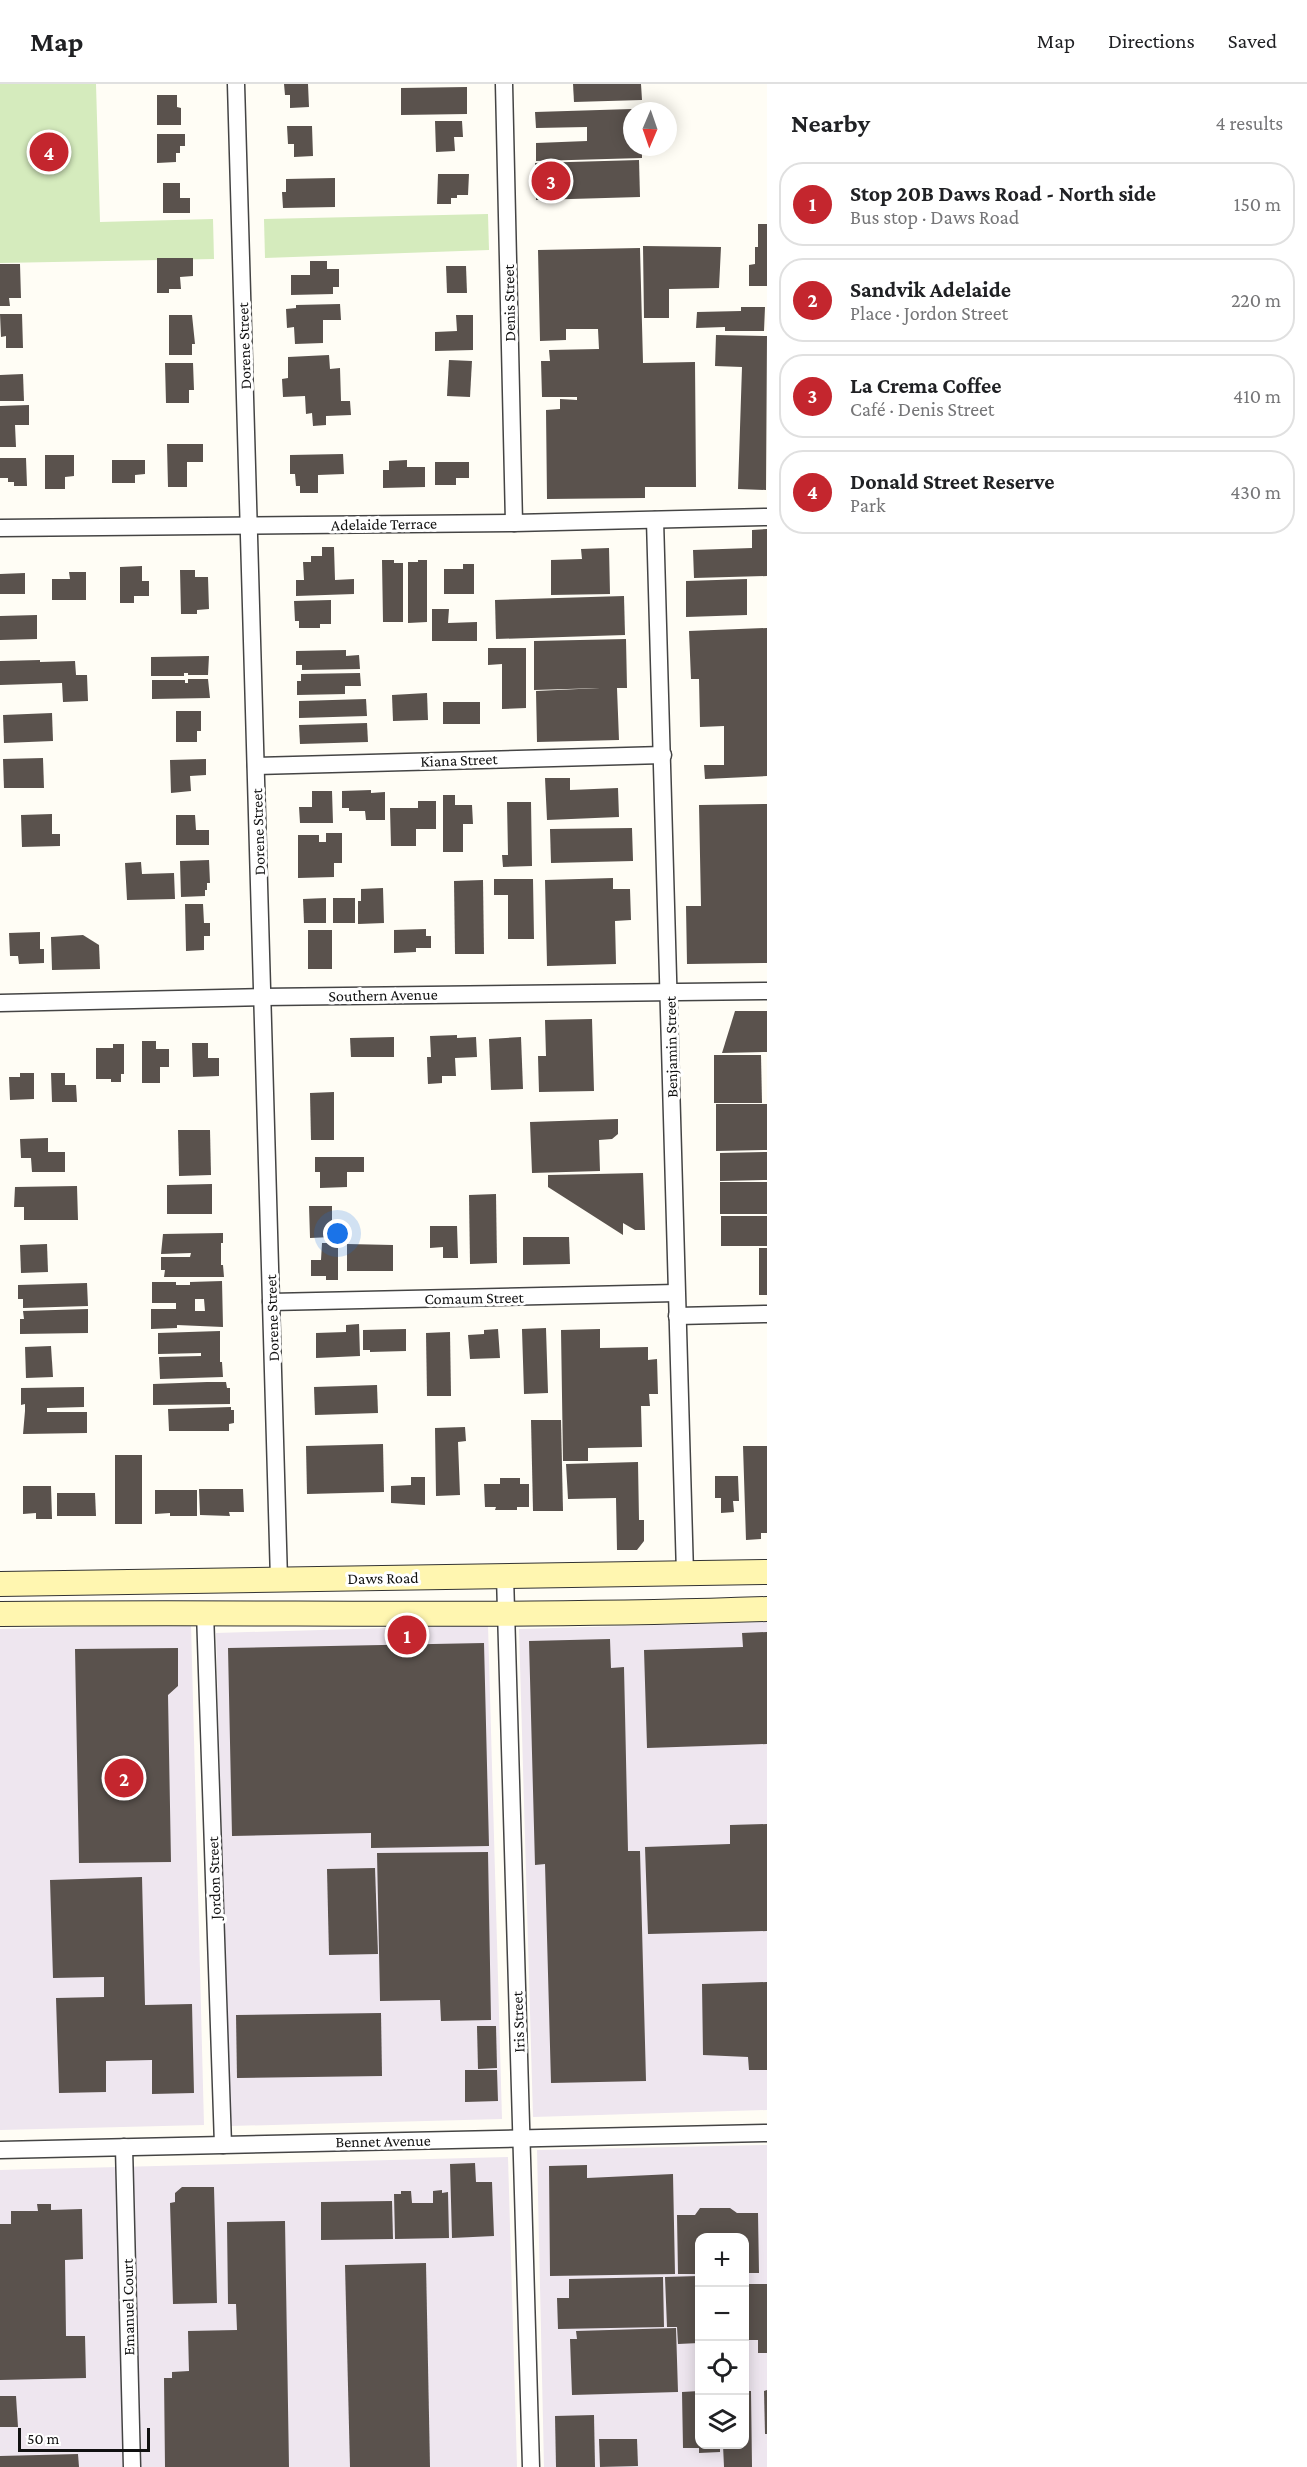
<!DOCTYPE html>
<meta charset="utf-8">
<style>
:root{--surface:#fff;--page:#f6f6f6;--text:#202124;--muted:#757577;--line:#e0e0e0;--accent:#c4262e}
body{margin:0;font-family:"Crimson Pro",serif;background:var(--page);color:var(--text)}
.controls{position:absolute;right:18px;bottom:18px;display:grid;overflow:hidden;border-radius:12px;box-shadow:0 3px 15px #0003}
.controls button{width:54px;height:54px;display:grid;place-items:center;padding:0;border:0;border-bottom:2px solid var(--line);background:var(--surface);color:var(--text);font:30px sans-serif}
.compass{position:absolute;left:623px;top:18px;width:54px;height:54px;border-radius:50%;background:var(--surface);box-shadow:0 3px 15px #0003;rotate:182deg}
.scale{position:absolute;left:18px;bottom:15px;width:132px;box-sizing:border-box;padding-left:6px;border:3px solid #111;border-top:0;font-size:16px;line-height:21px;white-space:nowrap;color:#111;-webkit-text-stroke:4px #fff;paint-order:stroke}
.you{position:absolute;left:338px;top:1150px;width:21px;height:21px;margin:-15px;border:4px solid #fff;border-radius:50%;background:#1a73e8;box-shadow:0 0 0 9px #1a73e833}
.badge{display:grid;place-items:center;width:39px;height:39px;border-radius:50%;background:var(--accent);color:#fff;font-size:20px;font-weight:700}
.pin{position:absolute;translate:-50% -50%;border:3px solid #fff;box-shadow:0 2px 6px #0006}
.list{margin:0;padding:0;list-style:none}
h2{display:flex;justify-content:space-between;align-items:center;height:78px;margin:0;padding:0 24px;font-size:26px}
h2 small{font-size:20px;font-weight:400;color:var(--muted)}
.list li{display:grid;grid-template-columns:39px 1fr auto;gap:18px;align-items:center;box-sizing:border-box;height:84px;margin:0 12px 12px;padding:0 12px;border:2px solid var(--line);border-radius:24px}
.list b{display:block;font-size:22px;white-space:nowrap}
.list p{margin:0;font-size:20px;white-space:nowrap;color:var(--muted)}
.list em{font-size:20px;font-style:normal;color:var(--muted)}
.icon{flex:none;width:33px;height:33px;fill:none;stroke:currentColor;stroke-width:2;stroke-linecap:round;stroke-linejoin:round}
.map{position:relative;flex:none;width:767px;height:2383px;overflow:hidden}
header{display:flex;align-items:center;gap:36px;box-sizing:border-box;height:84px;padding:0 30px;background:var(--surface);border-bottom:2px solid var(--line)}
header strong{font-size:28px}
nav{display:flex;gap:33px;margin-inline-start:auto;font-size:21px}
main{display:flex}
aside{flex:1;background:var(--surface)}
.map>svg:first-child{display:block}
</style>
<header>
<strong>Map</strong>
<nav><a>Map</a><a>Directions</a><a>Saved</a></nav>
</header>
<main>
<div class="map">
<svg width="767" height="2383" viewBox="0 0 767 2383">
<rect width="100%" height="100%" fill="#fffdf5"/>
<!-- industrial -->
<g fill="#eee6ef" fill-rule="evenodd">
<path d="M767 1538V2026L533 2033 519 1545Z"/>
<path d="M191 1540 204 2041 0 2046V1545Z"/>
<path d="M488 1541 502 2035 230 2042 216 1549Z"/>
<path d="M767 2061V2383H544L537 2066ZM700 2154H744V2360H700Z"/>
<path d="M508 2073 517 2383H0V2086Z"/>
</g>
<!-- green -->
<g fill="#d5ebbd">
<path d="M0 0H96L100 138 213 135 214 175 0 179Z"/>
<path d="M488 130 489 166 265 174 264 135Z"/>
</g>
<!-- building -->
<g fill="#5a524d" fill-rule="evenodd">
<path d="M284 0H308L309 23 290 24V11H285Z"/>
<path d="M573 0H641L642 16 574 18Z"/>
<path d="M467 3V30L401 31V4Z"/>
<path d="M157 11H177V23L181 24V41H157Z"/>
<path d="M632 25V63H642V74L536 77V59L587 57V43L536 44 535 28Z"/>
<path d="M435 37H462L463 53H454L455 67 436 68Z"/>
<path d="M287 42H312L313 72 294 73V60H288Z"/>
<path d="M157 50H185V62H180V69H176V78L157 79Z"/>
<path d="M639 76 640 113 536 116 535 79Z"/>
<path d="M438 90H469L468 111H457V114H451V120H437Z"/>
<path d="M335 94V123L283 124 282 108H286V95Z"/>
<path d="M163 99H180V114H190V129H163Z"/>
<path d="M758 140H767V202H749V181L755 180V163H758Z"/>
<path d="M643 162 721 163 719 204 669 205V234H644Z"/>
<path d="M640 164 643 279 695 278 696 403H645V414L547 415 546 326 560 325V315L577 316V313H542L541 277H550L549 266 599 265 598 245H566V256L540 257 538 166Z"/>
<path d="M157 174H193V192L180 193 181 205H169V209H157Z"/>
<path d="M310 177H327V185H339V203H333V210L291 211V191H310Z"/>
<path d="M0 180H20L21 214H9L10 222H0Z"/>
<path d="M446 182H466L467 209H447Z"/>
<path d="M340 220 341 236H323V259L295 260 294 243 287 244 286 225 296 224V221Z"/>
<path d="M741 223H765L764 247H725V243L696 244 697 228 741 227Z"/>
<path d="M0 230H22L23 264H6V252L1 253Z"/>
<path d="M169 231H192L195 260H192V271H169Z"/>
<path d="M456 231H473V266L435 267V248L457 247Z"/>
<path d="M716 251 767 252 766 406 738 405 742 283 715 282Z"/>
<path d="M329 271 330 285 340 284 341 317H350L351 331 326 332V341L313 342 312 329 306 330 305 312 283 313 282 295 288 294V273Z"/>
<path d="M449 276 472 277 470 313 447 312Z"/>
<path d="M165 279H193L194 306H189V319H166Z"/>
<path d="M23 290 24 317H0V291Z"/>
<path d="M29 321V341H15L16 363H0V322Z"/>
<path d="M167 360H203V378H187V403H168Z"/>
<path d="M343 370 344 390 318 391V409H300V402H296L295 390H290V371Z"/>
<path d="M45 371H74V392L65 393V405H45Z"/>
<path d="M0 374H26L27 402H14V398H8V394H0Z"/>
<path d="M112 376H145V390L135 391V399H112Z"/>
<path d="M407 376V383H425V403L383 404V386H389V377Z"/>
<path d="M435 378H469V394H456V401H435Z"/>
<path d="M767 445V492L694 494 693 466 752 464V446Z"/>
<path d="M322 463H334L335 496 354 495V510L296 512V496H304L303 478H311V472H322Z"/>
<path d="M609 464 610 510 551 511V476L582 475 581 465Z"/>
<path d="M382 476H394V479H403V538H383Z"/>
<path d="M418 476H427V538L408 539V478H418Z"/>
<path d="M463 480H474V510H444V485H463Z"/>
<path d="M142 482V497H149V512H134V519H120V483Z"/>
<path d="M180 486H195V493H208L209 525 197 526V530H181Z"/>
<path d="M69 488H86V516H52V495H70Z"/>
<path d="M25 489V510H0V490Z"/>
<path d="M747 495V531L686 533V497Z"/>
<path d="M624 512 625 551 496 555 495 516Z"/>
<path d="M331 516V540H320V544H299V537H295L294 517Z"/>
<path d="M432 525H449L448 539 477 538V557H432Z"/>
<path d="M37 531V555L0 556V532Z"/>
<path d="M767 544V692L705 695 704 681H724V642L700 643 699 595H691L689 547Z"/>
<path d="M626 555 627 604H617L619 656 537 658 536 607 600 604 534 606V557Z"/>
<path d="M488 564H526V624L502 625V580L488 581Z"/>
<path d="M346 566V572L359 571 360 585 302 586V581H296V567Z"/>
<path d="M209 572 208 591H188V589H184V592H151V573Z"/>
<path d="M40 576V578L75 577 76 591H87L88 617 63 618 62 599 0 601V577Z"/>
<path d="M360 589 361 602H345V610L297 611V597H301V590Z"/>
<path d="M188 595H208L210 614 152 615V596H185V599H188Z"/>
<path d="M427 609 428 636 393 637 392 611Z"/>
<path d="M366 615 367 632 299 634V617Z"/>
<rect x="443" y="618" width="37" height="22"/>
<path d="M176 627H201V647H197V658H176Z"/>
<path d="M52 629 53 657 4 659 3 631Z"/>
<path d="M367 639 368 658 300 660 299 641Z"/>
<path d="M43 674 44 704H4L3 675Z"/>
<path d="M206 675V691L190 692 191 707 171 709 170 676Z"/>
<path d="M545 694H570V706L618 704 619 733 547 736Z"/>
<path d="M371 706V709L385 708V736H366L365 727H349V724H342V707Z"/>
<path d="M312 707H332L333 739H300L299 723H312Z"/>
<path d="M443 711H455V721H472L473 740H463V768H443Z"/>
<path d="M418 717H436V745H416V762H391L390 724H418Z"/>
<path d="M507 718H531L532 782 503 783 502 771H508Z"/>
<path d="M767 720V879L687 880 686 822H701L699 721Z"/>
<path d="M52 730V750H60V762L22 763 21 731Z"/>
<path d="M176 731H195L196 746H209V761H176Z"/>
<path d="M632 744 633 777 551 779 550 745Z"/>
<path d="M326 749H342V779H334V793L298 794V751H319V758H326Z"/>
<path d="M209 776 210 799H207V806H205V812L181 813 180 777Z"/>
<path d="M141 778 142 790 174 789 175 815 127 816 125 779Z"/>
<path d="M613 794V805H630L631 836 615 837 616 880 547 882 545 796Z"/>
<path d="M494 795H533L534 855H508V811H494Z"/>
<path d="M483 796 484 870H455L454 797Z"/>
<path d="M383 804 384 839 358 840V817H361V805Z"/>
<path d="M326 814V839H304L303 815Z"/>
<rect x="333" y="814" width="22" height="25"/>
<path d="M185 820H203L204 839H210V852H204V866L186 867Z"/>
<path d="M426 845V852H431V864H416V868L394 869V846Z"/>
<rect x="308" y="846" width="24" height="39"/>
<path d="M40 848V865H44V879L19 880 18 872H10L9 849Z"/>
<path d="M83 851 99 861 100 885 52 886 51 853Z"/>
<path d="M735 927H767V968L722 969Z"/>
<path d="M592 935 594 1007 539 1008 538 972H546L545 936Z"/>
<path d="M457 951V954L476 953 477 973 455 974 456 992H442V999L428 1000 427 973H431L430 952Z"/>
<path d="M394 953V973H351L350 954Z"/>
<path d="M521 953 523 1005 491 1006 489 955Z"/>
<path d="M142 957H156V965H169V983H160V999H142Z"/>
<path d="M192 959H208V974H219V992L193 993Z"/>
<path d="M113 960H124V990H121V998H111V995H96V964H113Z"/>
<path d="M714 971H761L762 1019H714Z"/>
<path d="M20 989H34V1015L10 1016 9 993H20Z"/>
<path d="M51 989H65V1001H76L77 1018H52Z"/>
<path d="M334 1008V1056H311L310 1009Z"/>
<path d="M716 1020H767V1066L716 1067Z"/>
<path d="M618 1035V1050L612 1055 599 1056 600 1087 532 1089 530 1038Z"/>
<path d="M178 1046H210L211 1091 179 1092Z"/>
<path d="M48 1054V1068H65V1088H32L31 1074H21L20 1055Z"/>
<path d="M767 1068V1096L720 1097V1069Z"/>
<path d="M315 1073H364V1088H347V1103L320 1104V1088H315Z"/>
<path d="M643 1089 645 1146H635L623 1139V1151L548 1103V1091Z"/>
<rect x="720" y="1098" width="47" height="32"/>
<path d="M212 1100V1130H167V1101Z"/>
<path d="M77 1102 78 1136H24V1123H14L15 1103Z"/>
<path d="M496 1110 497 1179 470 1180 469 1111Z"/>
<path d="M309 1122H332V1153L310 1154Z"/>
<rect x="721" y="1132" width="46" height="30"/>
<path d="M430 1142H457L458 1174H443V1163L430 1164Z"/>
<path d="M223 1149V1159H221V1181H223L224 1193H164L165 1186H161V1173H190L191 1169 161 1170 163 1150Z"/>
<path d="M523 1153H569L570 1180 523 1181Z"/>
<path d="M322 1159H338V1196H326V1192H311V1176H321Z"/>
<path d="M47 1160 48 1188 21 1189 20 1161Z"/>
<path d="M347 1160 393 1161V1187H347Z"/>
<rect x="759" y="1164" width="8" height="47"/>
<path d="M222 1197 223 1243 177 1241V1244L151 1245V1225H176V1219H152V1198H176V1201H190V1198ZM195 1215H204L205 1227H195Z"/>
<path d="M87 1199 88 1222 23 1224V1215H18V1201Z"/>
<path d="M88 1225V1249L20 1250V1235H24L23 1227Z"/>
<path d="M359 1240 360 1272 316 1274V1249L346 1248V1241Z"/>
<path d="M546 1244 548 1309 524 1310 522 1245Z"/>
<path d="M406 1245V1267L370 1268V1266H363V1246Z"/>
<path d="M498 1245 500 1274 470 1275 468 1251 484 1250V1246Z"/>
<path d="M600 1245V1264L648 1263V1276L657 1275 658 1310H649L650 1322H641L642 1363 588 1364V1377H563L561 1246Z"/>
<path d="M220 1247V1278H222L223 1293 160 1295 159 1273 201 1272V1269L158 1270V1249Z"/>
<path d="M450 1248 451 1312H427L426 1249Z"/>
<path d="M51 1262 53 1293 26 1294 25 1263Z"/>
<path d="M207 1298H226L227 1304H230V1320L153 1321V1300Z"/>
<path d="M377 1301 378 1329 315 1331 314 1303Z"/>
<path d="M84 1303V1323L47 1324V1328H87V1349L23 1350 25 1327V1320L21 1321V1304Z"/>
<path d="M231 1323V1326H234V1339L229 1340V1347H169L168 1325Z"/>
<path d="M531 1336H561L563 1427H533Z"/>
<path d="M465 1343 466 1357 458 1358 460 1411 436 1412 435 1344Z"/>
<path d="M383 1360 384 1408 307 1410 306 1362Z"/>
<path d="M743 1362H767V1449H761V1455L746 1456Z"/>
<rect x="115" y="1371" width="27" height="69"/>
<path d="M638 1378 639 1436H644V1457L637 1466H617L616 1414 568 1415 566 1380Z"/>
<path d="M715 1392H738L739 1417H733L734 1428 721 1429V1414H715Z"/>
<path d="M411 1393H425V1421L391 1419V1402L411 1401Z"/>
<path d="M500 1394H520V1400H529V1423H517V1426H495L496 1423H485L484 1400H500Z"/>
<path d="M23 1402H51L52 1435H36V1429L23 1430Z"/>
<path d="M199 1405H243L244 1428H229L230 1432 200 1431Z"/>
<path d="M155 1406H197V1432H170V1429L155 1430Z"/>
<path d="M57 1409H95L96 1432H57Z"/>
<path d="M767 1548V1660L647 1664 644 1566 743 1563 742 1549Z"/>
<path d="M610 1555 611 1584 624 1583 628 1767H640L646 1997 551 1999 545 1780 535 1781 529 1557Z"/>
<path d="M484 1559 489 1762 371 1764V1749L232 1752 228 1564Z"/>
<path d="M178 1564V1602L168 1611 171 1778 79 1779 75 1565Z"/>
<path d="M767 1740V1847L648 1850 645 1763 730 1760V1741Z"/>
<path d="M488 1768 491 1936 441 1937 440 1916 380 1917 377 1769Z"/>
<path d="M375 1784 378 1870 329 1871 327 1785Z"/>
<path d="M142 1793 145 1921 192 1920 194 2009 152 2010V1976L106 1977V2008L59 2009 56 1914 104 1913V1893L53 1894 50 1796Z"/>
<path d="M767 1898V1986H749L748 1973 703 1971 702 1900Z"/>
<path d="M381 1929 382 1992 237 1994 236 1931Z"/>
<path d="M477 1942H496L497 1984 478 1985Z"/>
<path d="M465 1986H497L498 2017 465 2018Z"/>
<path d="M475 2079 476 2098H492L494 2152 452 2154 450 2080Z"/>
<path d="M587 2081V2094L673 2090 675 2190 550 2192 549 2082Z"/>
<path d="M182 2103H214L217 2219 173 2220 170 2119 175 2118V2109Z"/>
<path d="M442 2106V2109L448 2108 449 2154 395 2155 394 2110H401V2107H411L412 2119H433V2107Z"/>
<path d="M392 2117 393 2155 321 2156V2118Z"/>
<path d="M37 2120H51V2126L82 2125 83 2175 65 2176 66 2252H85L86 2294 0 2296V2140H11V2127H38Z"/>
<path d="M700 2124H730L737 2129H758L759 2189H744V2154H700L699 2190H678L677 2131H695Z"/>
<path d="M285 2137 289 2383H165L164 2294H172V2288L189 2287 188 2247 237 2246 236 2220H228L227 2138Z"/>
<path d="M426 2179 430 2383H350L345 2181Z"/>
<path d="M744 2191H748V2200H767V2269H758V2256H744Z"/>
<path d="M699 2192V2259L678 2260 677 2243H667L665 2193Z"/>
<path d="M663 2193 664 2243 558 2245 557 2214H569V2195Z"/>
<path d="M676 2244 678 2308 572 2311 570 2255H577L576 2247Z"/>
<path d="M767 2306V2350H765L764 2307Z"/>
<path d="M699 2307V2361H720V2368L699 2369V2364H683L682 2308Z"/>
<path d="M744 2307H751L752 2383H724L723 2361 744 2360Z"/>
<path d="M0 2312H16L18 2343H0Z"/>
<path d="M594 2331 595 2383H556L555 2332Z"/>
<path d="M599 2355H637L638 2382 600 2383Z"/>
<path d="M78 2370 79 2383H0V2372Z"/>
</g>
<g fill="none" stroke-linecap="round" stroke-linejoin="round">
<!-- street casing -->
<g stroke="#444" stroke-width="19">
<g id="street">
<path d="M236 0 279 1496"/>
<path d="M504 0 514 439"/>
<path d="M655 436 685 1490"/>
<path d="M0 444 514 439 767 433"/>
<path d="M256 682 663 671"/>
<path d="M0 919 262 913 767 907"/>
<path d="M271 1218 676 1209"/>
<path d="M677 1232 767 1230"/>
<path d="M505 1492 531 2383"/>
<path d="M205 1528 223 2061"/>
<path d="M124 2063 132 2383"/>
<path d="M0 2066 767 2049"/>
</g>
</g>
<!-- secondary casing -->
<g stroke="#333" stroke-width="26">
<g id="secondary">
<path d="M0 1500 767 1488"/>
<path d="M0 1530C256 1527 512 1534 767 1525"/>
</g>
</g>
<!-- street -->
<use href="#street" stroke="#fff" stroke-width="16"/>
<!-- secondary -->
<use href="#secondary" stroke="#fff6b0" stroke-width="24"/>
</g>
<g text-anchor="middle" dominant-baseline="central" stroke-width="6" stroke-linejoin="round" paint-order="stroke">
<!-- street labels -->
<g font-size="16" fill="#111" stroke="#fff">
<text transform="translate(509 219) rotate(-91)">Denis Street</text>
<text transform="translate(244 262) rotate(-92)">Dorene Street</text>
<text transform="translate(384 440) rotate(-1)">Adelaide Terrace</text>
<text transform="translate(459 676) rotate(-2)">Kiana Street</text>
<text transform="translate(258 748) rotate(-92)">Dorene Street</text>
<text transform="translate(383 911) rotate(-1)">Southern Avenue</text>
<text transform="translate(671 963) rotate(-91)">Benjamin Street</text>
<text transform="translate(474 1214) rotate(-1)">Comaum Street</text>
<text transform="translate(272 1234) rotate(-92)">Dorene Street</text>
<text transform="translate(383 1494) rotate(-1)">Daws Road</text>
<text transform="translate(214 1794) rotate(-92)">Jordon Street</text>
<text transform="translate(518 1938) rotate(-92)">Iris Street</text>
<text transform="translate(383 2057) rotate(-1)">Bennet Avenue</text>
<text transform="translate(128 2223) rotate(-91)">Emanuel Court</text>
</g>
</g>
</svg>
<div class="controls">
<button>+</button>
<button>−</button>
<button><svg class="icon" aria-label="locate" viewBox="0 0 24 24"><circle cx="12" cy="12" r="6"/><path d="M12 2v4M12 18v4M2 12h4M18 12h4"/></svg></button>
<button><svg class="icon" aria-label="layers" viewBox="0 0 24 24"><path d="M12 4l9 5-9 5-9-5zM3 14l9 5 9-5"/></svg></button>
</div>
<svg class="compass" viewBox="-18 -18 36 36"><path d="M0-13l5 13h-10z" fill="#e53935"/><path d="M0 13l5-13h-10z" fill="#757577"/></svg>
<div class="scale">50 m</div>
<div class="you"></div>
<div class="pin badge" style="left:407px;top:1551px">1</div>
<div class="pin badge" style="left:124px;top:1694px">2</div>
<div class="pin badge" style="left:551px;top:97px">3</div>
<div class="pin badge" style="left:49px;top:68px">4</div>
</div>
<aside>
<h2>Nearby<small>4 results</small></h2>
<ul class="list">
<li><span class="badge">1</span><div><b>Stop 20B Daws Road - North side</b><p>Bus stop · Daws Road</p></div><em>150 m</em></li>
<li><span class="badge">2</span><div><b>Sandvik Adelaide</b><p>Place · Jordon Street</p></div><em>220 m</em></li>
<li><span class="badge">3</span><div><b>La Crema Coffee</b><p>Café · Denis Street</p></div><em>410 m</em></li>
<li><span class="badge">4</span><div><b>Donald Street Reserve</b><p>Park</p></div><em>430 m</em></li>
</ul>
</aside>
</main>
